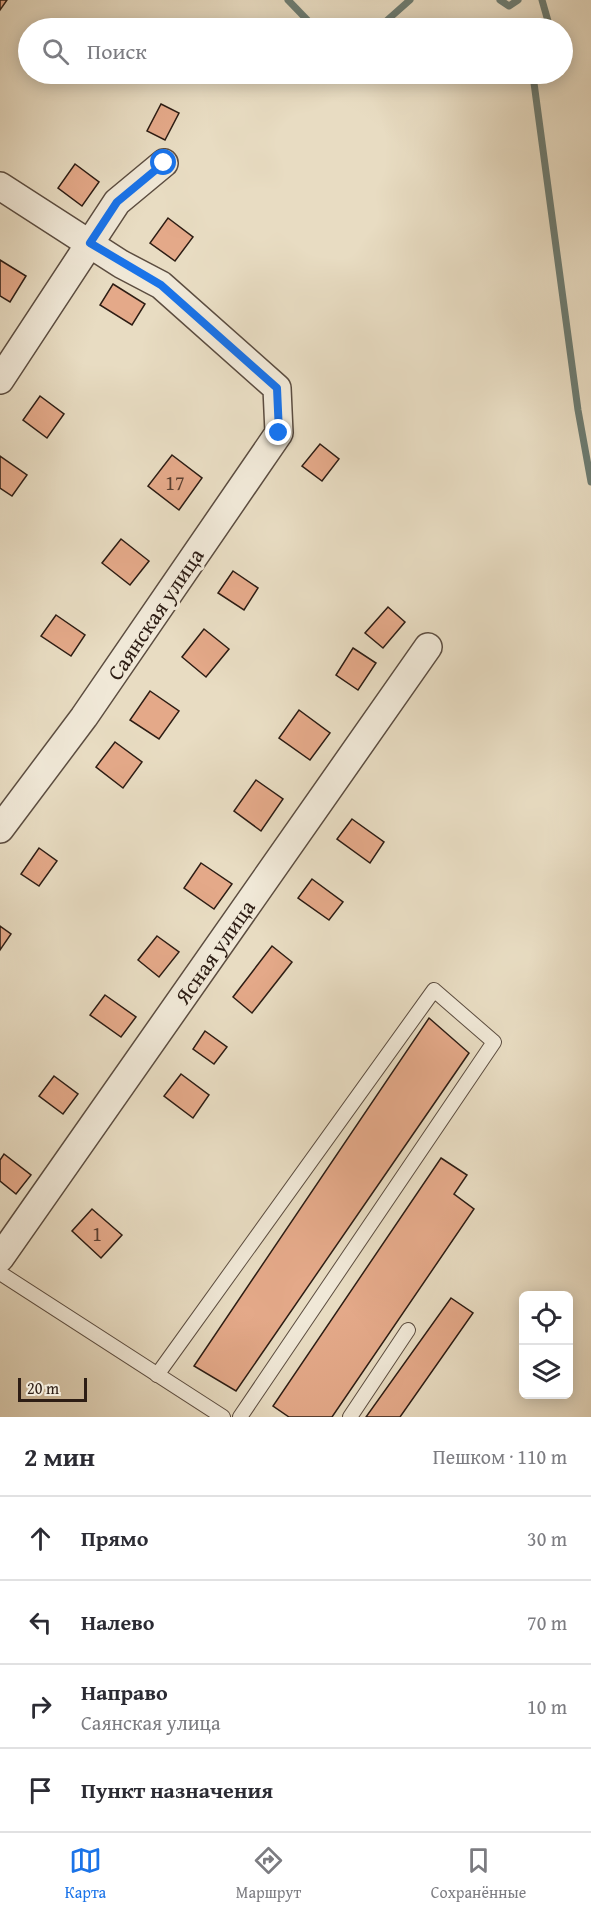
<!DOCTYPE html>
<html lang="ru">
<meta charset="utf-8">
<style>
:root{--surface:#fff;--page:#f2f2f3;--text:#2b2b33;--muted:#7c7c81;--line:#e1e1e2;--accent:#1a73e8}
body{margin:0;font-family:"Gentium Book Plus",serif;background:var(--page);color:var(--text)}
.controls{position:absolute;right:18px;bottom:18px;display:grid;overflow:hidden;border-radius:9px;box-shadow:0 3px 15px #0003}
.controls button{width:54px;height:54px;display:grid;place-items:center;padding:0;border:0;border-bottom:2px solid var(--line);background:var(--surface);color:var(--text);font:30px sans-serif}
.scale{position:absolute;left:18px;bottom:15px;width:69px;box-sizing:border-box;padding-left:6px;border:3px solid #2d1d14;border-top:0;font-size:16px;line-height:21px;white-space:nowrap;color:#2d1d14;-webkit-text-stroke:4px #f0e8d7;paint-order:stroke}
.stop{position:absolute;width:18px;height:18px;margin:-14px;border:4px solid #1a73e8;border-radius:50%;background:#fff}
.stop.end{background:#1a73e8;border-color:#fff;box-shadow:0 2px 6px #0008}
.list{margin:0;padding:0;list-style:none}
h2{display:flex;justify-content:space-between;align-items:center;height:78px;margin:0;padding:0 24px;font-size:26px}
h2 small{font-size:20px;font-weight:400;color:var(--muted)}
.list li{display:grid;grid-template-columns:39px 1fr auto;gap:18px;align-items:center;box-sizing:border-box;height:84px;padding:0 24px;border-top:2px solid var(--line)}
.list b{display:block;font-size:22px;white-space:nowrap}
.list p{margin:0;font-size:20px;white-space:nowrap;color:var(--muted)}
.list em{font-size:20px;font-style:normal;color:var(--muted)}
.icon{flex:none;width:33px;height:33px;fill:none;stroke:currentColor;stroke-width:2;stroke-linecap:round;stroke-linejoin:round}
.map{position:relative;flex:none;width:591px;height:1417px;overflow:hidden}
.search{position:absolute;background:var(--surface);box-shadow:0 3px 15px #0003;left:18px;right:18px;top:18px;height:66px;display:flex;align-items:center;gap:15px;box-sizing:border-box;padding:0 21px;border-radius:33px;color:var(--muted);font-size:22px}
.sheet{height:414px;background:var(--surface)}
nav{display:flex;justify-content:space-around;align-items:center;box-sizing:border-box;height:84px;border-top:2px solid var(--line);background:var(--surface);font-size:16px;color:var(--muted)}
nav a{display:grid;justify-items:center;gap:3px}
nav .on{color:var(--accent)}
.map>svg:first-child{display:block}
</style>
<div class="map">
<svg width="591" height="1417" viewBox="0 0 591 1417">
<rect width="100%" height="100%" fill="#e8dcc2"/>
<filter id="stains"><feTurbulence type="fractalNoise" baseFrequency=".00333" numOctaves="4"/><feColorMatrix values="0 0 0 0 .2 0 0 0 0 .09 0 0 0 0 .02 0 0 0 .5 -.17"/></filter>
<radialGradient id="worn" r=".72"><stop offset=".6" stop-color="#630" stop-opacity="0"/><stop offset="1" stop-color="#630" stop-opacity=".3"/></radialGradient>
<g fill="none" stroke-linecap="round" stroke-linejoin="round">
<!-- stream -->
<g stroke="#6d7c72" stroke-width="7">
<path d="M288 0 315 28"/>
<path d="M500 0 509 6 518 0"/>
<path d="M542 0 550 28"/>
<path d="M321 28 344 23H384L410 0"/>
<path d="M541 74 534 83 578 410 591 482"/>
</g>
</g>
<!-- building -->
<g fill="#e4a989" stroke="#2d1d14" stroke-width="1.5">
<path d="M0 0H7L0 10Z"/>
<path d="M161 104 179 113 165 140 147 131Z"/>
<path d="M75 164 99 182 82 206 58 188Z"/>
<path d="M168 218 193 237 175 261 150 243Z"/>
<path d="M0 260 26 276 10 302 0 296Z"/>
<path d="M113 284 145 304 132 325 100 305Z"/>
<path d="M40 396 64 414 47 438 23 420Z"/>
<path d="M320 444 339 459 322 481 302 466Z"/>
<path d="M172 455 202 478 179 510 148 486Z"/>
<path d="M0 456 27 475 12 496 0 488Z"/>
<path d="M121 539 149 561 130 585 102 563Z"/>
<path d="M233 571 258 588 244 610 218 593Z"/>
<path d="M388 607 405 622 383 648 365 633Z"/>
<path d="M56 615 85 635 71 656 41 636Z"/>
<path d="M204 629 229 649 206 677 182 657Z"/>
<path d="M353 648 376 663 358 690 336 675Z"/>
<path d="M150 691 179 711 159 739 130 720Z"/>
<path d="M299 710 330 733 310 760 279 738Z"/>
<path d="M115 742 142 762 123 788 96 767Z"/>
<path d="M256 780 283 799 261 831 234 811Z"/>
<path d="M352 819 384 842 370 863 337 839Z"/>
<path d="M39 848 57 861 39 886 21 874Z"/>
<path d="M201 863 232 884 214 909 184 888Z"/>
<path d="M312 879 343 902 329 920 298 898Z"/>
<path d="M0 926 11 934 0 950Z"/>
<path d="M157 936 179 952 159 977 138 960Z"/>
<path d="M272 946 292 962 252 1013 233 997Z"/>
<path d="M105 995 136 1017 121 1037 90 1015Z"/>
<path d="M429 1018 469 1053 236 1391 194 1366Z"/>
<path d="M205 1031 227 1047 214 1064 193 1049Z"/>
<path d="M181 1074 209 1095 193 1118 164 1096Z"/>
<path d="M54 1076 78 1094 63 1114 39 1096Z"/>
<path d="M4 1154 31 1175 16 1194 0 1181V1160Z"/>
<path d="M441 1158 467 1175 454 1194 474 1209 332 1417H289L273 1406Z"/>
<path d="M92 1209 122 1235 101 1258 72 1231Z"/>
<path d="M451 1298 473 1313 400 1417H366Z"/>
</g>
<g fill="none" stroke-linecap="round" stroke-linejoin="round">
<!-- service casing -->
<g stroke="#5c4d40" stroke-width="16">
<g id="service">
<path d="M0 1273 223 1417"/>
<path d="M157 1375 434 990 494 1042 240 1417"/>
<path d="M350 1417 408 1330"/>
</g>
</g>
<!-- minor casing -->
<g stroke="#5c4d40" stroke-width="30">
<g id="minor">
<path d="M0 186 121 264 161 285 277 388 279 433 84 717 0 829"/>
<path d="M0 380 117 202 164 163"/>
<path id="s1" d="M0 1258 428 647"/>
</g>
</g>
<!-- service -->
<use href="#service" stroke="#f0e8d7" stroke-width="14"/>
<!-- minor -->
<use href="#minor" stroke="#f0e8d7" stroke-width="27"/>
</g>
<g fill="none" stroke-linecap="round" stroke-linejoin="round">
<!-- route -->
<path stroke="#1a73e8" stroke-width="8" d="M164 163 117 202 90 243 161 285 277 388 279 433"/>
</g>
<g text-anchor="middle" dominant-baseline="central" stroke-width="6" stroke-linejoin="round" paint-order="stroke">
<!-- number labels -->
<g font-size="20" fill="#5b4031">
<text x="175" y="482">17</text>
<text x="97" y="1233">1</text>
</g>
<!-- street labels -->
<g font-size="22" fill="#2d1d14" stroke="#f0e8d7">
<text transform="translate(155 614) rotate(-56)">Саянская улица</text>
<text stroke="none"><textPath href="#s1" startOffset="374">Ясная улица</textPath></text>
</g>
</g>
<rect width="100%" height="100%" filter="url(#stains)"/>
<rect width="100%" height="100%" fill="url(#worn)"/>
</svg>
<div class="controls">
<button><svg class="icon" aria-label="locate" viewBox="0 0 24 24"><circle cx="12" cy="12" r="6"/><path d="M12 2v4M12 18v4M2 12h4M18 12h4"/></svg></button>
<button><svg class="icon" aria-label="layers" viewBox="0 0 24 24"><path d="M12 4l9 5-9 5-9-5zM3 14l9 5 9-5"/></svg></button>
</div>
<div class="scale">20 m</div>
<div class="stop" style="left:164px;top:163px"></div>
<div class="stop end" style="left:279px;top:433px"></div>
<div class="search"><svg class="icon" aria-label="search" viewBox="0 0 24 24"><circle cx="10" cy="10" r="6"/><path d="M15 15l6 6"/></svg>Поиск</div>
</div>
<section class="sheet">
<h2>2 мин<small>Пешком · 110 m</small></h2>
<ul class="list">
<li><svg class="icon" aria-label="ahead" viewBox="0 0 24 24"><path d="M12 20V5M6 11l6-6 6 6"/></svg><div><b>Прямо</b></div><em>30 m</em></li>
<li><svg class="icon" aria-label="left" viewBox="0 0 24 24"><path d="M17 20v-9H6M10 6l-5 5 5 5"/></svg><div><b>Налево</b></div><em>70 m</em></li>
<li><svg class="icon" aria-label="right" viewBox="0 0 24 24"><path d="M7 20v-9h11M14 6l5 5-5 5"/></svg><div><b>Направо</b><p>Саянская улица</p></div><em>10 m</em></li>
<li><svg class="icon" aria-label="arrive" viewBox="0 0 24 24"><path d="M6 21V4h12l-3 4 3 4H6"/></svg><div><b>Пункт назначения</b></div></li>
</ul>
</section>
<nav>
<a class="on"><svg class="icon" aria-label="map" viewBox="0 0 24 24"><path d="M3 6l6-2 6 2 6-2v14l-6 2-6-2-6 2zM9 4v14M15 6v14"/></svg>Карта</a>
<a><svg class="icon" aria-label="directions" viewBox="0 0 24 24"><path d="M12 3l9 9-9 9-9-9zM9 14v-3h6M13 9l2 2-2 2"/></svg>Маршрут</a>
<a><svg class="icon" aria-label="saved" viewBox="0 0 24 24"><path d="M7 4h10v16l-5-4-5 4z"/></svg>Сохранённые</a>
</nav>
